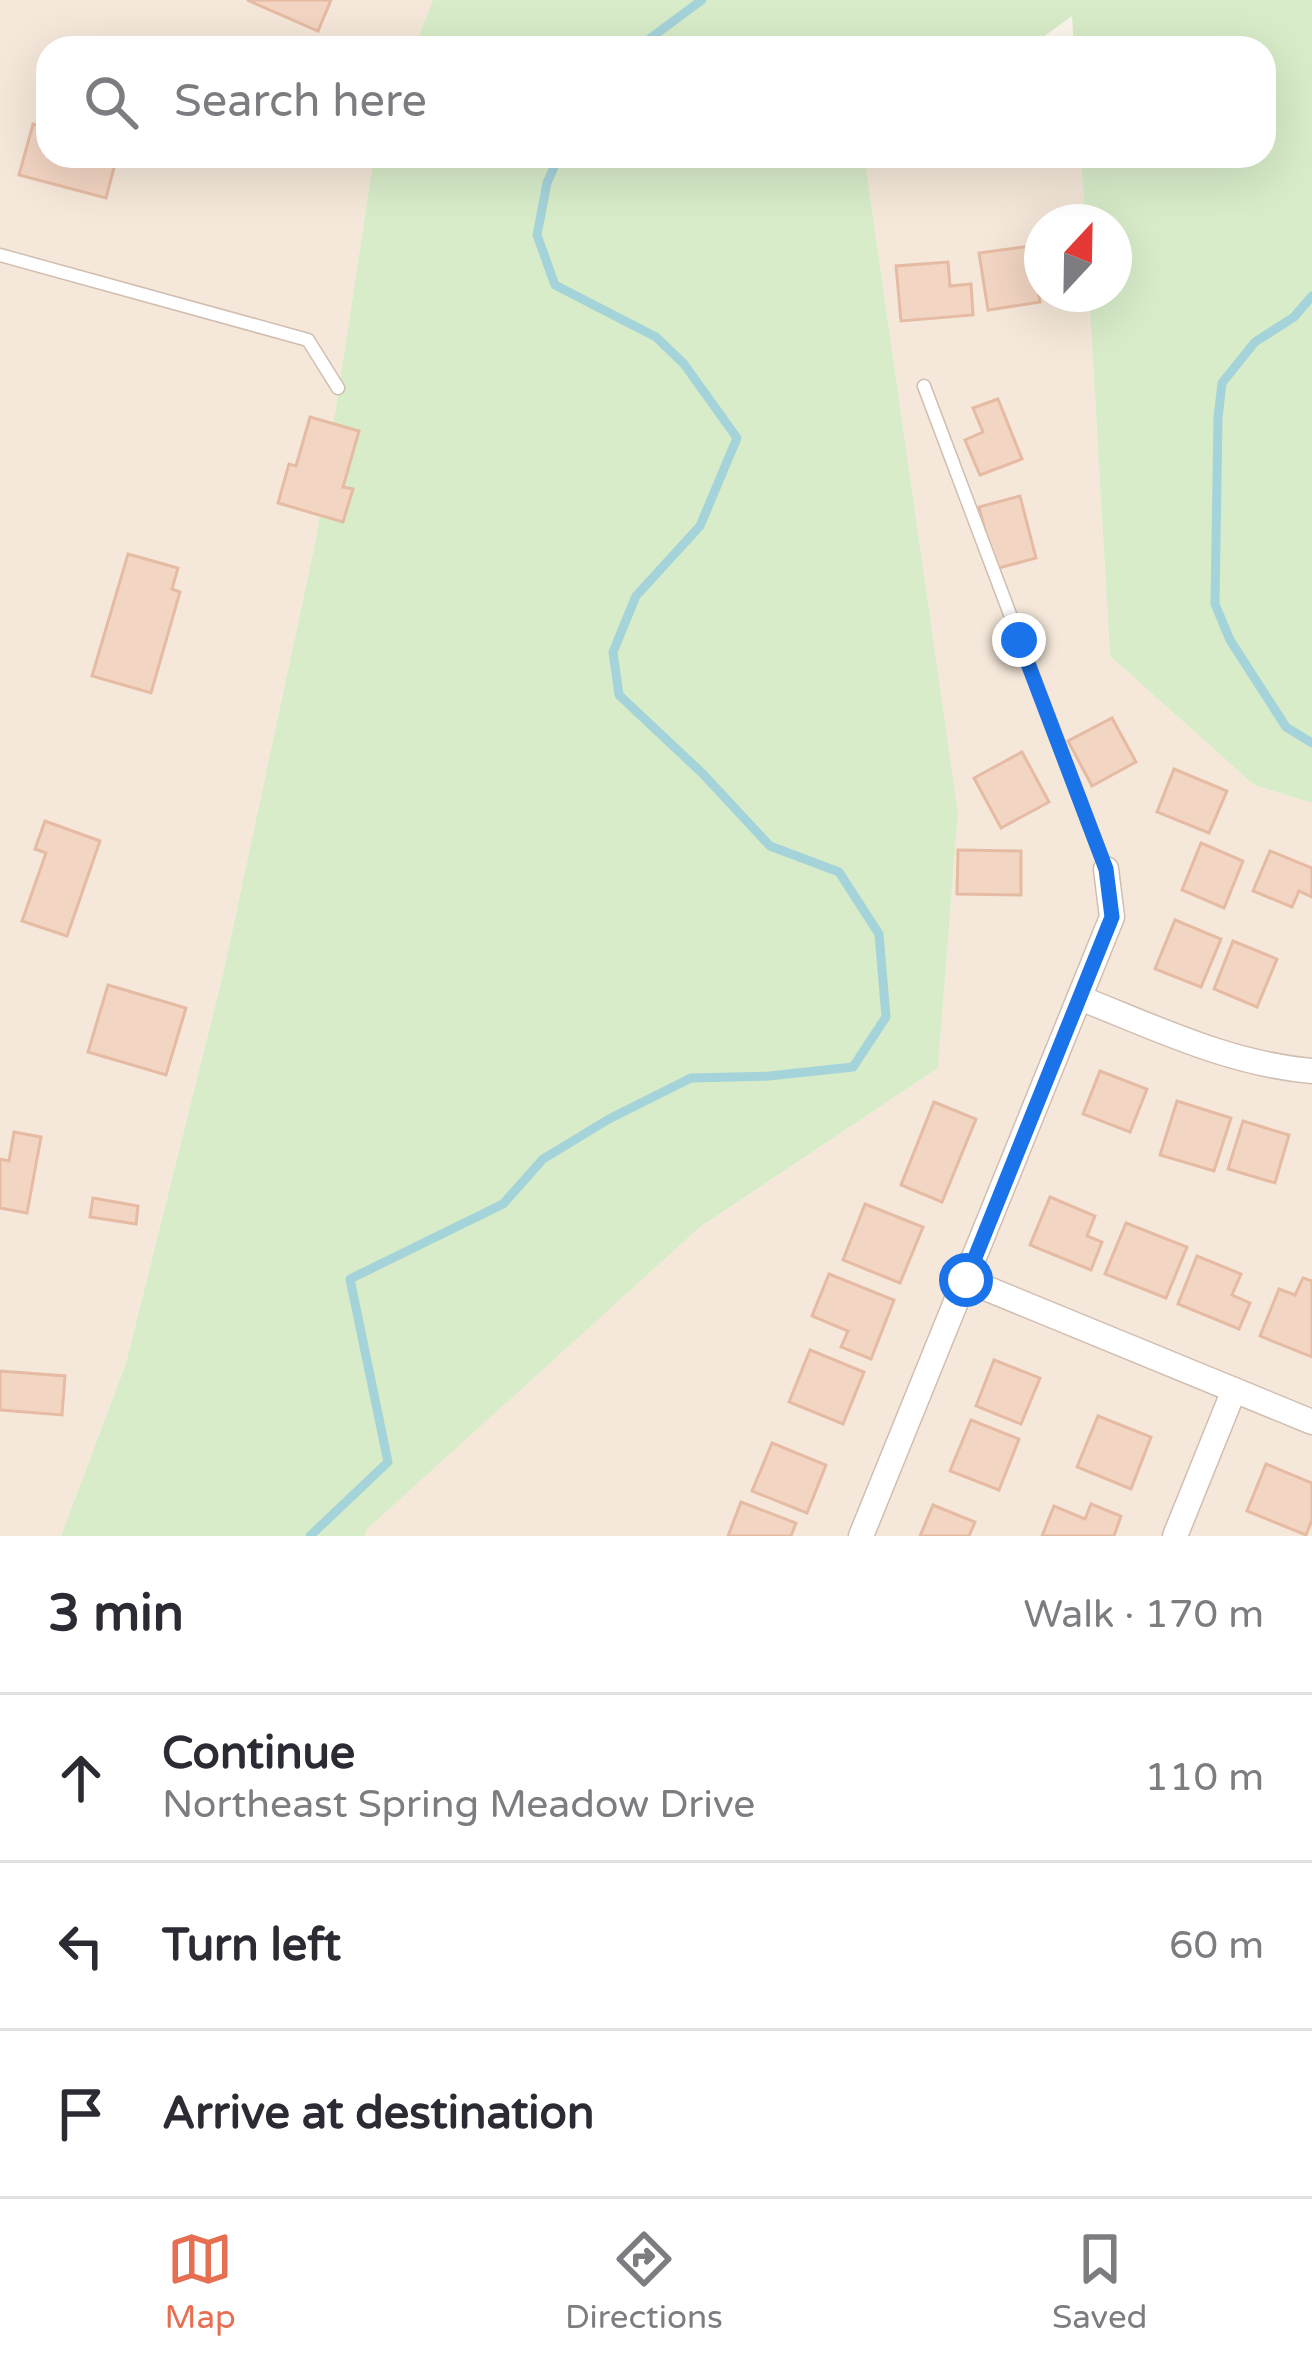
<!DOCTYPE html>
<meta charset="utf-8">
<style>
:root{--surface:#fff;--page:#f7f7f7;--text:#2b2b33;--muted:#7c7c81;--line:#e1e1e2;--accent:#e76f51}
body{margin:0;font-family:"Varela Round",sans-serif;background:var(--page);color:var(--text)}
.compass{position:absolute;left:1024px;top:204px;width:108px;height:108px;border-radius:50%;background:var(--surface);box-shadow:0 12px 48px #0002;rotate:22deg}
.stop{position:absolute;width:36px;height:36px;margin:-27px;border:9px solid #1a73e8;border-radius:50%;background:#fff}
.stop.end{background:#1a73e8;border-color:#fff;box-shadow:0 3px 12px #0008}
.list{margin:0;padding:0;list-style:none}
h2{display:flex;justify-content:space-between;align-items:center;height:156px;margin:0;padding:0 48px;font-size:51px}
h2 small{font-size:39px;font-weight:400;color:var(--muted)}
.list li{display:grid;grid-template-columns:78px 1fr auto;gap:36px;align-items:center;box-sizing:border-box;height:168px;padding:0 48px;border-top:3px solid var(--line)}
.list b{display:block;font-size:45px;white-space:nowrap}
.list p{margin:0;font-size:39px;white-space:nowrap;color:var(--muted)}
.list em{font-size:39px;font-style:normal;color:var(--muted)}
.icon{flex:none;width:66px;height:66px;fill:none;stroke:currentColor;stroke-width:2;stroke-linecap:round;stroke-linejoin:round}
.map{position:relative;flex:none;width:1312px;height:1536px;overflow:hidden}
.search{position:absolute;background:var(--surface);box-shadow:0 12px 48px #0002;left:36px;right:36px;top:36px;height:132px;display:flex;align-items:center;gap:30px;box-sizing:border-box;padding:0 42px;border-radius:36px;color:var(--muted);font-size:45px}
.sheet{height:660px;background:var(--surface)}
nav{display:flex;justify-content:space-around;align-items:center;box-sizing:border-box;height:168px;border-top:3px solid var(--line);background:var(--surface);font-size:33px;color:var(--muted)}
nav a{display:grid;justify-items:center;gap:6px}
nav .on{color:var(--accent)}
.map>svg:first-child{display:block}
</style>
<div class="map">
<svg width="1312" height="1536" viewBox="0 0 1312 1536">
<rect width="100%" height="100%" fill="#fdf6ec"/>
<!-- residential -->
<g fill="#f5e8da">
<path d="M0 0H433L414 48H48V156H374L316 539 223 974 126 1363 61 1536H0Z"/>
<path d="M881 156H1081L1085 222H1042V294H1089L1110 656 1254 785 1312 803V1536H365L366 1529 700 1227 938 1068 958 813 866 167Z"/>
</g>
<!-- green -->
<g fill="#d8ecc9">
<path d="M433 0H1312V803L1254 785 1110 656 1089 294H1114V222H1085L1081 156H1264V48H1074L1072 16 1028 48H414Z"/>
<path d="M374 156H881L866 167 958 813 938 1068 700 1227 367 1529 365 1536H61L126 1363 223 974 316 539Z"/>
</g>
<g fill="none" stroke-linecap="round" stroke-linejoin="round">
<!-- stream -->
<g stroke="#a5d3da" stroke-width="9">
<path d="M637 48 702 0"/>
<path d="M1312 296 1294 317 1255 342 1222 383 1218 418 1215 604 1230 640 1286 727 1312 743"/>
<path d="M310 1536 388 1462 350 1279 503 1204 543 1159 609 1119 691 1078 769 1076 853 1067 886 1017 879 934 839 872 770 846 703 774 619 695 613 652 636 596 700 526 737 438 684 364 656 337 555 285 537 235 547 183 559 156"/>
</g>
</g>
<!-- building -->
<g fill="#f3d5c3" stroke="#e6bba3" stroke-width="3">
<path d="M247 0H331L318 31Z"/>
<path d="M33 124 48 128V156H117L106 198 19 175Z"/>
<path d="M1031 246 1040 302 988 310 979 253Z"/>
<path d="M948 262 950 286 971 284 973 315 901 321 896 266Z"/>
<path d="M998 399 1022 459 980 475 965 440 983 432 973 408Z"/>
<path d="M310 417 359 431 343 487 353 489 343 522 278 503 289 464 296 466Z"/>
<path d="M1020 496 1036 558 995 569 979 507Z"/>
<path d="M128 554 178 568 172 589 180 592 151 693 92 676Z"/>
<path d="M1112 718 1136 762 1092 786 1068 741Z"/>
<path d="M1022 752 1049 802 1001 828 974 778Z"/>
<path d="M1174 769 1227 791 1209 833 1157 812Z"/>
<path d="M45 821 100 841 67 936 22 921 46 853 35 849Z"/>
<path d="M1201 843 1243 861 1224 908 1182 890Z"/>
<path d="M958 850 1021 851V895L957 894Z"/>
<path d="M1270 851 1312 868V897L1299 891 1292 907 1253 891Z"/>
<path d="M1175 920 1221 939 1201 987 1155 969Z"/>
<path d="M1233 941 1277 959 1257 1007 1214 989Z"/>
<path d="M108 985 186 1008 166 1075 88 1052Z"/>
<path d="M1100 1071 1147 1089 1130 1132 1083 1114Z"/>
<path d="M1177 1101 1231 1118 1214 1171 1160 1155Z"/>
<path d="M934 1102 976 1119 942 1202 901 1185Z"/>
<path d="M1243 1121 1289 1135 1275 1183 1228 1169Z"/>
<path d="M14 1132 41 1137 27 1213 0 1208V1159L9 1161Z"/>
<path d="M1050 1197 1095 1216 1087 1236 1102 1242 1091 1270 1030 1245Z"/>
<path d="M93 1198 138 1206 136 1224 90 1217Z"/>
<path d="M865 1204 923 1227 900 1283 843 1260Z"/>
<path d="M1126 1223 1187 1247 1166 1298 1105 1274Z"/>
<path d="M1197 1256 1241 1274 1232 1295 1250 1303 1239 1329 1178 1304Z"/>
<path d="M829 1274 894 1300 871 1359 841 1347 848 1331 812 1316Z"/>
<path d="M1303 1278 1312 1281V1357L1260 1336 1279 1289 1295 1295Z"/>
<path d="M810 1350 864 1372 843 1424 789 1402Z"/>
<path d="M994 1360 1040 1378 1021 1424 976 1406Z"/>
<path d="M0 1371 65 1376 62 1415 0 1410Z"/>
<path d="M1098 1416 1151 1437 1131 1489 1077 1467Z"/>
<path d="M971 1420 1019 1439 999 1490 950 1471Z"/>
<path d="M772 1443 826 1465 807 1513 752 1491Z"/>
<path d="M1266 1464 1312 1483V1520L1306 1535 1247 1511Z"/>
<path d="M741 1502 796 1523 791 1536H728Z"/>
<path d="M1091 1504 1121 1516 1114 1536H1042L1054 1506 1085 1519Z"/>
<path d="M933 1505 975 1522 969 1536H920Z"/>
</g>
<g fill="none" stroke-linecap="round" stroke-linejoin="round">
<!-- lane casing -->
<g stroke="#d1beb0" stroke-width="15">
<g id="lane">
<path d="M0 255 308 340 338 388"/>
<path d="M924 386 1106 869"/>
</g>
</g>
<!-- street casing -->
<g stroke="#d1beb0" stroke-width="27">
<g id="street">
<path d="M1080 998C1156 1028 1230 1064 1312 1071"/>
<path d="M966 1280 1312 1422"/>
<path d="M861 1536 1112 917 1106 869"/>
<path d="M1175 1536 1234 1390"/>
</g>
</g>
<!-- lane -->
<use href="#lane" stroke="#fff" stroke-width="12"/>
<!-- street -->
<use href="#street" stroke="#fff" stroke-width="24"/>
</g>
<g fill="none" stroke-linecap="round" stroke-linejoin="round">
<!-- route -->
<path stroke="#1a73e8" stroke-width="15" d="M966 1280 1112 917 1106 869 1019 640"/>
</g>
</svg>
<svg class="compass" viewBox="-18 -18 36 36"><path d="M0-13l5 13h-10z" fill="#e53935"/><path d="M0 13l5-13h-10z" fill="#7c7c81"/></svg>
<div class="stop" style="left:966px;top:1280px"></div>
<div class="stop end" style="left:1019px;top:640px"></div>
<div class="search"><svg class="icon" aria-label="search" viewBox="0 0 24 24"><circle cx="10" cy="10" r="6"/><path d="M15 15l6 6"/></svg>Search here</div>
</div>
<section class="sheet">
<h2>3 min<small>Walk · 170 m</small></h2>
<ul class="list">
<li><svg class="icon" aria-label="ahead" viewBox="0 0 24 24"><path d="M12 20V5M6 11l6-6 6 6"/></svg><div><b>Continue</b><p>Northeast Spring Meadow Drive</p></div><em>110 m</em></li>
<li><svg class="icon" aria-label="left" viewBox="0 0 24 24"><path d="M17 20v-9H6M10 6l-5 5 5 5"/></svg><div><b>Turn left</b></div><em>60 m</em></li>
<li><svg class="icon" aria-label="arrive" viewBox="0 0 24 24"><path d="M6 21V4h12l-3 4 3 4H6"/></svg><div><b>Arrive at destination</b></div></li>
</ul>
</section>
<nav>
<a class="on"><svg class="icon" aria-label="map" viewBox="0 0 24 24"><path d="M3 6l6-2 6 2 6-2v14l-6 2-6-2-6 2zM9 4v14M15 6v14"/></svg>Map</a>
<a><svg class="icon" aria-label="directions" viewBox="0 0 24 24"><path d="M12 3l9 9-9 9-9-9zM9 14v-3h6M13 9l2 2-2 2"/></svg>Directions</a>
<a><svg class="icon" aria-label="saved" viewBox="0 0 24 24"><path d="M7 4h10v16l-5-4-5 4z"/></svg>Saved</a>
</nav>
